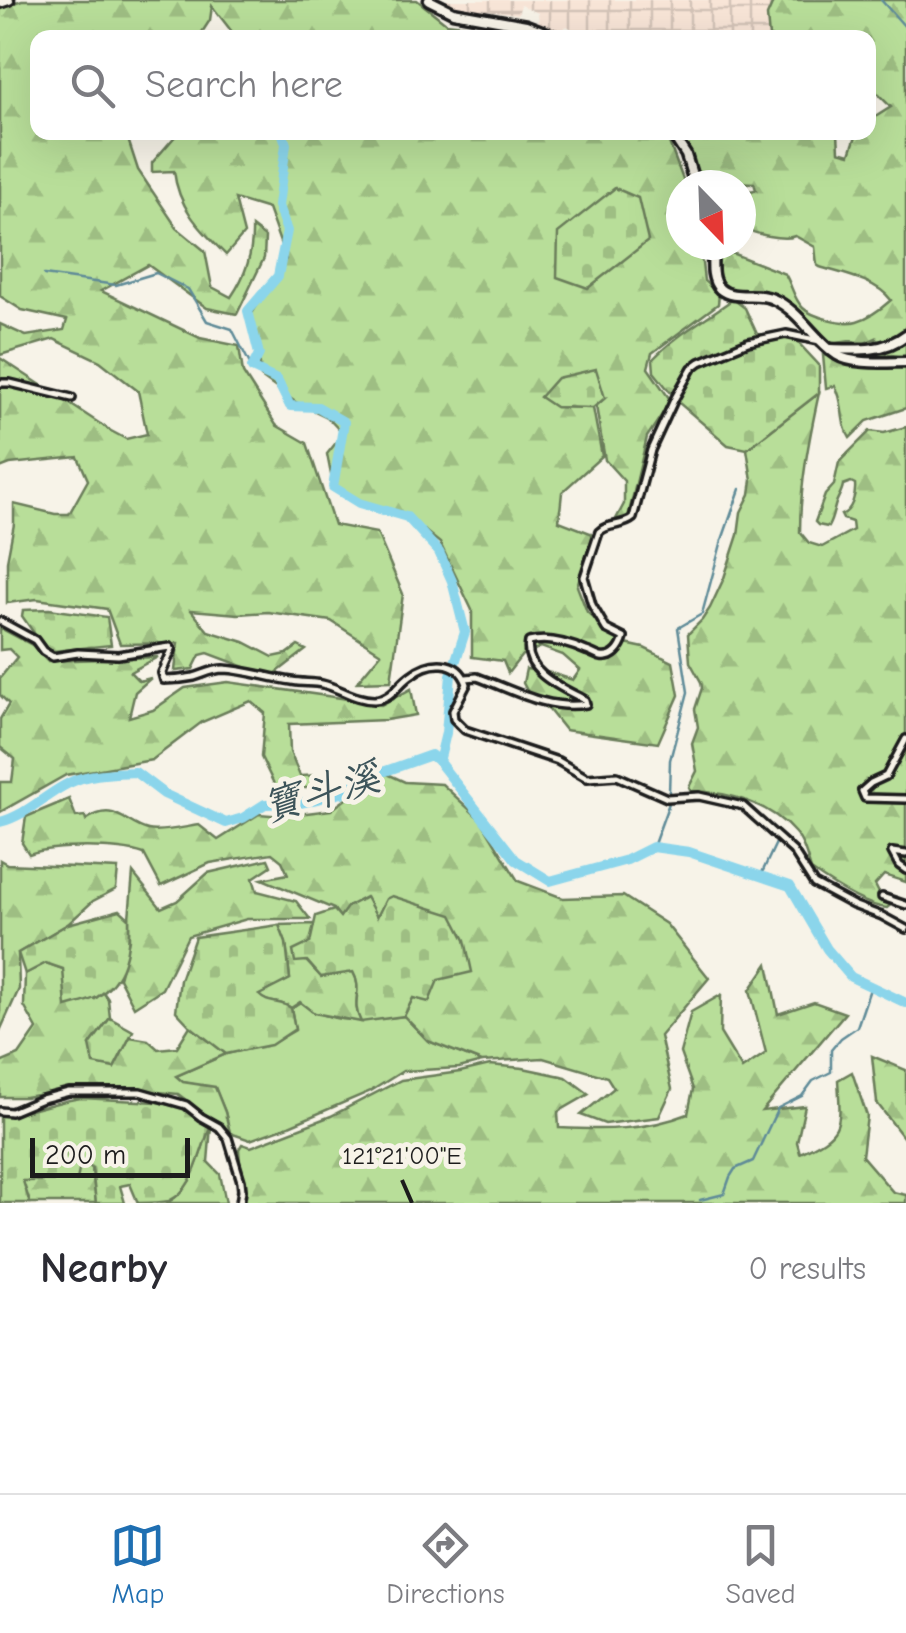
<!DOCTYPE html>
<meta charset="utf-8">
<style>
:root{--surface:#fff;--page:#f2f2f3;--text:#2b2b33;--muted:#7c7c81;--line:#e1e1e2;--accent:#1f6fb2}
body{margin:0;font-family:"Comic Neue","LXGW WenKai TC",sans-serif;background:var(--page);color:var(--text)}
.compass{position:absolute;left:666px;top:170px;width:90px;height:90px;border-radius:50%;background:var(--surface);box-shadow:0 10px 40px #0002;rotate:157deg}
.scale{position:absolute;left:30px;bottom:25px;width:160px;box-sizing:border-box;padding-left:10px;border:5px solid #1c1c1c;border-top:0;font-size:28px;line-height:35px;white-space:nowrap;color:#1c1c1c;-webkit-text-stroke:8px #f7f3e8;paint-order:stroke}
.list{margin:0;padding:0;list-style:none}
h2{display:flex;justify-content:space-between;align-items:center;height:130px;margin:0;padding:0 40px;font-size:42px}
h2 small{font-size:32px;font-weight:400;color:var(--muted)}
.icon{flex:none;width:55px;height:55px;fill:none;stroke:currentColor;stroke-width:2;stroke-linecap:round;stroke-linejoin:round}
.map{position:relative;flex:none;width:906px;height:1203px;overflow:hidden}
.search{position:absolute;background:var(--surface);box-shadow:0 10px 40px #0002;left:30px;right:30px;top:30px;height:110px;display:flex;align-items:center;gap:25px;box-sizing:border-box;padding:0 35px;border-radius:20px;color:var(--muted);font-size:38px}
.sheet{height:290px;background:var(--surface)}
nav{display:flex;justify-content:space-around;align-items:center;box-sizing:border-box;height:140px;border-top:2px solid var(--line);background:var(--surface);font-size:28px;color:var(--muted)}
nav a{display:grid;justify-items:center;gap:5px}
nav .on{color:var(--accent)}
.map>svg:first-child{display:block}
</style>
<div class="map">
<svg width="906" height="1203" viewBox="0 0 906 1203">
<defs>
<pattern id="industrial-grid" width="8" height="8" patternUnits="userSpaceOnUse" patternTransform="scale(2.5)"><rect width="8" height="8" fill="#f8e5d7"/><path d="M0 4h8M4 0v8" fill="none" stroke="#d4c4b8"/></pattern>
<pattern id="forest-firs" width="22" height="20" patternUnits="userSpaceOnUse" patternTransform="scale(2.5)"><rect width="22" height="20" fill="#b8de99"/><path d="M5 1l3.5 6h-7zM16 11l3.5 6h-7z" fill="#9ebe83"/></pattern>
<pattern id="cemetery-stones" width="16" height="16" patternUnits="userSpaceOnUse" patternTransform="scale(2.5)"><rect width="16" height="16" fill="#b8de99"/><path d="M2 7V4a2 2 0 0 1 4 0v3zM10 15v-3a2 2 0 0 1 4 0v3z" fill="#9ebe83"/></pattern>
</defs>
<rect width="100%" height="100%" fill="#f7f3e8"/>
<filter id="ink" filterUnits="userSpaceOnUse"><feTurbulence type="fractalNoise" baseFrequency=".01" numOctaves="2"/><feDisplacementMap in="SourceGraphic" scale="20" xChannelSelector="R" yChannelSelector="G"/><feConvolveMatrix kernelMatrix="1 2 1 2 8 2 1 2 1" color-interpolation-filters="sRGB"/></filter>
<g filter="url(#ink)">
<!-- industrial -->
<path fill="url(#industrial-grid)" d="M436 0H774L767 24 769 38 585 37 567 26 559 32 539 23 538 13 521 5 518 14 446 5Z"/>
<!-- green -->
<path fill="#b8de99" stroke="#6a7d5a" stroke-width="2.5" d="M300 1002C331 1026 367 1021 404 1016L428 1041 482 1062 459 1068 403 1071 371 1091 289 1126 250 1140 230 1133 225 1112 215 1088 182 1082 176 1076 226 1054 271 1044 295 1030 291 1008Z"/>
<!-- forest -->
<g fill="url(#forest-firs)" stroke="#6a7d5a" stroke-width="2.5">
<path d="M22 0H417L446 23 539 33 544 37H236L212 6 210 20 199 37 38 38V132L126 133 138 170 177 228 205 251 212 287 231 297C246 275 253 254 252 227L265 237 264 258 237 314 207 308 148 265 101 291 200 338 239 346 243 373 276 425 307 443 334 525 377 533 403 594 391 681 357 682 381 653 331 621 268 612 238 614 191 610 208 631 244 642 273 657 287 654 298 646 306 650 275 674 253 670 208 653 200 655 193 669 175 671 178 643 120 644 107 609 37 599 7 603V561L14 524V504L55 514H69L88 480 78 457 10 464 0 468V358L111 431 126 439 147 434 138 391 100 361 54 339 0 355V324L26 336 64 330 67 320 22 310 0 296V8Z"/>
<path d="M774 0H906V358C888 352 872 356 854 353L876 341V338L865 343 850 341 831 344 811 322 774 294 730 290 722 282 717 272 715 261 717 251 734 254 785 274C792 285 793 298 803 308 812 317 844 325 857 321 868 318 882 308 891 300 876 280 843 274 820 267L817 265 815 247 795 236C783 241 754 234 741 227V212L748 214V202L741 192 756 190 754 183C734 183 713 180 695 172 694 156 688 144 677 133H838L839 151 850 154 857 133 868 132 869 121 891 107 869 85 868 38 769 37 767 16Z"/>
<path d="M178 133H664L667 137 685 185H681V245H700L704 281 719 294 718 304 652 353 648 368 669 398 667 407 647 437 628 517 616 519 624 504V481L605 460 596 406 605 398 555 407 593 408 602 456 562 492 559 521 593 534 577 586 587 612 621 643 644 648 673 662 679 695 658 743 565 730 549 710 530 696 523 683 526 669 551 673 573 680 580 670 563 655 541 647 522 655 508 673 503 661 472 657V610L440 543 409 518 371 506 334 490 327 454 343 434 327 417 294 401 261 377 259 355 248 320 286 259 268 209 235 199 244 234 226 255C201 230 178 208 174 171L152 172V163Z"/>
<path d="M823 355 906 369V408L867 421 850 438C839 422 845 402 835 386L826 388Z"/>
<path d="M819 393C809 439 800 485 800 532L809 543 822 547 853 530 852 522 843 519 841 515C852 511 856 495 855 484L851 482 843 485C842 492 838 497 836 503 833 512 833 518 828 527L818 525 815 522 825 495 834 485 839 462 870 431 884 433 906 427V882L884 875 875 885 881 897 894 902 887 908C864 906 831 884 811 870 807 858 804 843 795 833 769 803 729 792 691 791L689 787 697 771 692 743 698 727 695 709 702 688 701 682 690 662 688 634 702 620 710 608 724 578 738 535 741 512 750 494 752 480 747 449Z"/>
<path d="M0 628 32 645 47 661 158 657 130 672 139 681 151 678 135 692 129 717 153 710 185 688 228 682 341 698 381 705 411 689 416 715 386 720 289 724 290 752 300 776 323 775 319 788H276L261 757 265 713 251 701 202 722 152 760 66 775 0 812V782H12L15 759 0 747V719L9 704 0 695V678L17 657 9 649 0 650Z"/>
<path d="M383 772 405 782 442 784 481 820 518 881 563 898 623 896 666 924 709 978 660 1036 672 1089 659 1117 605 1124 581 1115 614 1088 607 1077 543 1058 482 1062 428 1041 404 1016 413 998 377 918H340L334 909 262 879 288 874 282 861 272 853 210 863 161 886 144 854C117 845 55 845 29 854L22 843 26 817 69 799 76 817 85 816 86 820C115 800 124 824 148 830 160 833 186 827 199 825L218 840 259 814 282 816 331 810Z"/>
<path d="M268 859 271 866 253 878 257 891 296 901 310 919H247L188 936 162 989 134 1007 119 978 129 939V918L133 873 161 908 177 901 208 873Z"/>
<path d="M0 860 7 864 118 869 116 889 93 901 68 924 18 953 19 989 0 1031Z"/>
<path d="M315 924 306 961 321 977 353 971C364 991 350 1001 361 1022L314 1013 300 1002 291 1008C281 1000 268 1005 258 995L290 979 286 943 279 925Z"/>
<path d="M46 963 63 969 95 999 103 992 108 999 110 1018 90 1045 114 1068 130 1037 148 1040 158 1049 177 1047 190 1026 226 1054 176 1076 183 1082 215 1087 225 1112 230 1133 178 1094 117 1088 74 1089 25 1097H0V1063L19 1055 37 1029 24 1006 25 974Z"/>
<path d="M768 964 778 1014 814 1002 845 1013 762 1111 805 1106 797 1142 800 1153C844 1133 841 1126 838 1080L852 1072 867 1116 862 1156 893 1192 906 1195V1203H240L242 1191 239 1149 242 1144 251 1147 331 1116 401 1080 460 1072 490 1065 523 1068 566 1077 589 1094 558 1112 559 1128C604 1130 645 1131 688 1114L693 1089 680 1053 691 1012 721 995 720 1033 742 1069 766 1053 750 990Z"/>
<path d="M872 1056 906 1070V1141L877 1103Z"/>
<path d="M211 1126 208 1162 220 1174 226 1203H166C196 1189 198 1153 211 1126Z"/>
<path d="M80 1161 92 1168 96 1203H30L22 1181 76 1180Z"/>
</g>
<!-- cemetery -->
<g fill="url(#cemetery-stones)" stroke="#6a7d5a" stroke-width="2.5">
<path d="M615 188 638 198 648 241 588 288 557 277 558 233Z"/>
<path d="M733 299 745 308 757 334 792 336 819 365V393L747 449 728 445 679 403 654 372 653 359C677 334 706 319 733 299Z"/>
<path d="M596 369 605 398 593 408 555 407 540 397 557 378Z"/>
<path d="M49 609 107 617 111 645 54 651 45 649 22 616 23 610Z"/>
<path d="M392 896 452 915 465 940 472 972 438 980 429 1002 413 998 404 1016 361 1022C350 1001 364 991 353 972L321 977 307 961 295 962 293 951 310 943 316 916 334 910 340 917 347 907 366 897 377 917 386 899Z"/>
<path d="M120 910 129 918C130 949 125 980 97 997 88 1002 76 1004 66 1007L63 969 46 963 25 974 18 953 68 924Z"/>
<path d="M279 925 286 943 290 979 259 995C268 1005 281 1000 291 1008L295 1029 271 1045 226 1054 190 1026 176 1011 180 980 195 937Z"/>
<path d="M110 1018 133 1031 114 1068 94 1064 90 1045Z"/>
<path d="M81 1098 157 1102 184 1108 211 1126C199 1150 196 1189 169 1201 160 1203 147 1203 138 1203L130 1184 120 1186 125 1203H96L92 1168 81 1161 77 1180 23 1181 30 1203H0V1116C28 1113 53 1102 81 1098Z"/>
</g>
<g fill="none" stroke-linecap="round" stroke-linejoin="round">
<!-- stream -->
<g stroke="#5f8b98" stroke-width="2.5">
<path d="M881 0 906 28"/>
<path d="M44 275 116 285 156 273 188 289 207 321 232 329 252 368"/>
<path d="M669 793 670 760 688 692 678 628 702 614 722 540 740 489"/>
<path d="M653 847 669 803"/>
<path d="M760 877 776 843"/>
<path d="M700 1200 724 1194 730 1177 735 1169 753 1161 778 1108 802 1096 813 1081 831 1072V1050L841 1038 857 1027 871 986"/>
</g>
<!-- river -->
<g stroke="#8bd5eb" stroke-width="10">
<path d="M282 132 286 144 278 206 287 231 278 276 248 311 259 354 252 368 277 380 290 406 318 407 344 422 333 487 359 503 407 517 439 552 452 581 465 632 451 675 446 733 439 762"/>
<path d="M0 822C32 814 54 784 86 777 101 773 119 773 135 772L164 794 226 823 243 818 265 804 301 803 342 793 363 779 431 755 439 762 516 860 550 881 627 860 653 847 689 852 790 886 827 949 851 977 906 1003"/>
</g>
<!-- minor casing -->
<g stroke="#1c1c1c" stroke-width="12">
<g id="minor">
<path d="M0 383H10L72 398"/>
<path d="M0 621 35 640 43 651 53 657 78 653 118 655 170 647 172 650 162 673 164 680C174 680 184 679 194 677 204 674 213 669 224 669 247 670 269 678 292 681 302 683 313 682 322 684 340 688 355 700 374 700 392 699 398 684 411 675 430 660 458 658 467 684L453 711 454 719 465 730 558 761 587 778 617 776 667 798 699 796 743 806 793 851 814 884 853 905 882 916 906 929"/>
<path d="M466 678 477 677C511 689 548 711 586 704L585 700C563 688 523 673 529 642 548 637 568 643 586 651 588 651 599 657 601 657 614 659 621 648 624 638L606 629 592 605 584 577 599 532C607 523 623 527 633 518L651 450 675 398 692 368 700 362 748 342 786 334 820 341"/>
<path d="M906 739 886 776 871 783 862 791 865 798 906 799"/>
<path d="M906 854 892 852 899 865 906 870"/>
<path d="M882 897 906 905"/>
<path d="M0 1111 11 1112 42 1099 69 1092H140L186 1105 201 1117 219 1127 228 1138 241 1181 242 1190 240 1203"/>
</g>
</g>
<!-- tertiary casing -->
<g stroke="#1c1c1c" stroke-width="15">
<g id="tertiary">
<path d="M429 0 453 12 526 25 560 38"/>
<path d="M671 132 686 155 695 185"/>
<path d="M713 245C713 259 709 279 720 289 734 301 757 291 773 299 800 311 814 340 837 355 852 365 888 362 906 362"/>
<path d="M831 349C858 350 884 352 906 335"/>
</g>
</g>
<!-- secondary casing -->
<g stroke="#1c1c1c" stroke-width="15">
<path id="secondary" d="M0 3 9 0"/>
</g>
<!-- minor -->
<use href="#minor" stroke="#f7f3e8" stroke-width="5"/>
<!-- tertiary -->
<use href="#tertiary" stroke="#f7f3e8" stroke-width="8"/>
<!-- secondary -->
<use href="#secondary" stroke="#f7f3e8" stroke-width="8"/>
</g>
</g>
<!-- ticks -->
<path fill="none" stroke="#1c1c1c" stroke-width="4" d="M402 1180 412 1203"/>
<g text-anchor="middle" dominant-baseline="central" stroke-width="10" stroke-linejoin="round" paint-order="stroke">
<!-- water labels -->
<g font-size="40" font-style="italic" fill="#3d545a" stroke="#f7f3e8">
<text transform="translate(321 792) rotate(-16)">寶斗溪</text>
</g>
</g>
<g font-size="25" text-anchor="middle" fill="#1c1c1c" stroke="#f7f3e8" stroke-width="10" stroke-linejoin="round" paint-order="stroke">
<text x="402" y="1164">121°21'00"E</text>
</g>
</svg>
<svg class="compass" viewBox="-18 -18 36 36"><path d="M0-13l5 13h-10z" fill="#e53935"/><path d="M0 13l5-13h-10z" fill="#7c7c81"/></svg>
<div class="scale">200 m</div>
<div class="search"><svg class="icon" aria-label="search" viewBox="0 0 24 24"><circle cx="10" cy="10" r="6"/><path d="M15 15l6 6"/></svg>Search here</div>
</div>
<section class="sheet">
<h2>Nearby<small>0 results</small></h2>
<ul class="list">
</ul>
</section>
<nav>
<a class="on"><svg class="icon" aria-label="map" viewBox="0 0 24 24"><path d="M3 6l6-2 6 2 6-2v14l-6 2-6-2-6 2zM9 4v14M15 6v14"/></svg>Map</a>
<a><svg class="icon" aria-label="directions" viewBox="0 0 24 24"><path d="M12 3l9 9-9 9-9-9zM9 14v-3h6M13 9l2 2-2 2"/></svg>Directions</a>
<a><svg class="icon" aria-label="saved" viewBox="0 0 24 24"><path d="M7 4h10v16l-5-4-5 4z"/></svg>Saved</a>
</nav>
